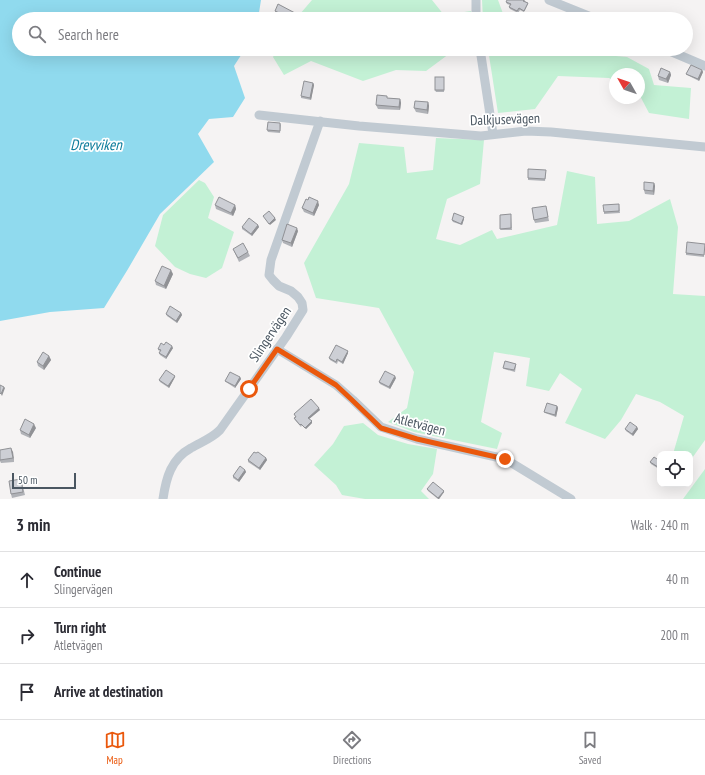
<!DOCTYPE html>
<meta charset="utf-8">
<style>
:root{--surface:#fff;--page:#f2f2f3;--text:#2b2b33;--muted:#7c7c81;--line:#e1e1e2;--accent:#ea580c}
body{margin:0;font-family:"PT Sans Narrow",sans-serif;background:var(--page);color:var(--text)}
.controls{position:absolute;right:12px;bottom:12px;display:grid;overflow:hidden;border-radius:8px;box-shadow:0 4px 16px #0002}
.controls button{width:36px;height:36px;display:grid;place-items:center;padding:0;border:0;border-bottom:1px solid var(--line);background:var(--surface);color:var(--text);font:20px sans-serif}
.compass{position:absolute;left:609px;top:68px;width:36px;height:36px;border-radius:50%;background:var(--surface);box-shadow:0 4px 16px #0002;rotate:310deg}
.scale{position:absolute;left:12px;bottom:10px;width:64px;box-sizing:border-box;padding-left:4px;border:2px solid #4a5661;border-top:0;font-size:11px;line-height:14px;white-space:nowrap;color:#4a5661;-webkit-text-stroke:3px #fff;paint-order:stroke}
.stop{position:absolute;width:12px;height:12px;margin:-9px;border:3px solid #ea580c;border-radius:50%;background:#fff}
.stop.end{background:#ea580c;border-color:#fff;box-shadow:0 1px 4px #0008}
.list{margin:0;padding:0;list-style:none}
h2{display:flex;justify-content:space-between;align-items:center;height:52px;margin:0;padding:0 16px;font-size:17px}
h2 small{font-size:13px;font-weight:400;color:var(--muted)}
.list li{display:grid;grid-template-columns:26px 1fr auto;gap:12px;align-items:center;box-sizing:border-box;height:56px;padding:0 16px;border-top:1px solid var(--line)}
.list b{display:block;font-size:15px;white-space:nowrap}
.list p{margin:0;font-size:13px;white-space:nowrap;color:var(--muted)}
.list em{font-size:13px;font-style:normal;color:var(--muted)}
.icon{flex:none;width:22px;height:22px;fill:none;stroke:currentColor;stroke-width:2;stroke-linecap:round;stroke-linejoin:round}
.map{position:relative;flex:none;width:705px;height:499px;overflow:hidden}
.search{position:absolute;background:var(--surface);box-shadow:0 4px 16px #0002;left:12px;right:12px;top:12px;height:44px;display:flex;align-items:center;gap:10px;box-sizing:border-box;padding:0 14px;border-radius:22px;color:var(--muted);font-size:15px}
.sheet{height:220px;background:var(--surface)}
nav{display:flex;justify-content:space-around;align-items:center;box-sizing:border-box;height:56px;border-top:1px solid var(--line);background:var(--surface);font-size:11px;color:var(--muted)}
nav a{display:grid;justify-items:center;gap:2px}
nav .on{color:var(--accent)}
.map>svg:first-child{display:block}
</style>
<div class="map">
<svg width="705" height="499" viewBox="0 0 705 499">
<rect width="100%" height="100%" fill="#f5f3f3"/>
<!-- green -->
<g fill="#c3f1d5">
<path d="M312 0H432L444 15 471 11 472 19H298L300 14Z"/>
<path d="M482 0H498L505 19H483Z"/>
<path d="M277 49H453V51L426 71 396 70 363 81 311 61 284 75 273 57Z"/>
<path d="M488 49H603L605 55 627 57 649 69 654 85 691 88 689 119 649 113 639 94V74H615V81L609 78 558 76 535 109 498 113Z"/>
<path d="M436 138 484 140 480 184 447 199 436 239 460 245 492 230 497 239 557 225 567 171 595 177 597 224 629 221 670 199 678 227 673 294 705 296V440L690 461V454H673L684 416 660 402 636 394 621 420 605 439 565 423 582 389 560 373 549 391 526 386 530 358 494 352 481 422 502 433 497 449 414 432 388 422 407 408 414 372 379 308 316 298 304 263 349 184 359 143 404 147 407 173 433 170Z"/>
<path d="M199 180 205 183 214 197 208 218 234 232 222 268 206 278 190 274 175 267 155 246 163 215Z"/>
<path d="M363 423 378 435 408 444 437 449 433 474 421 491 429 499H365L342 495 336 485 314 465 333 444 344 426Z"/>
<path d="M705 469V499H683Z"/>
</g>
<!-- water -->
<path fill="#90daee" d="M0 0H261L258 19H19V49H245L234 66 245 98 233 117 209 119 198 134 214 162 160 214 128 269 104 308 50 312 0 321Z"/>
<g fill="none" stroke-linecap="round" stroke-linejoin="round">
<!-- minor -->
<g stroke="#c1cad2" stroke-width="9">
<path d="M549 0 596 19"/>
<path d="M476 19V0"/>
<path d="M480 49 493 134"/>
<path d="M665 49 705 66"/>
<path d="M259 115 359 126 481 136 526 131 551 132 705 147"/>
<path d="M277 349 336 385 353 400 381 427 417 439 505 459 571 499"/>
<path d="M163 499C166 478 171 459 191 448 201 442 211 439 220 430L286 337 303 310 302 303 298 297 291 291 279 286 273 280 269 275 271 260 320 121"/>
</g>
</g>
<!-- wall -->
<g fill="#b0b2b7">
<path d="M525 0V1L528 4 524 12 520 10 518 13 510 9 509 7 510 5 507 4 506 2Z"/>
<path d="M275 11 297 16 295 19H286L276 14Z"/>
<path d="M702 70 703 72 699 81 687 75 686 74Z"/>
<path d="M670 72 671 75 668 83 659 80 658 76Z"/>
<path d="M444 79V92H436L435 90Z"/>
<path d="M313 83 314 85 311 100 301 98V96Z"/>
<path d="M387 98 400 99 401 103 400 110 378 109 376 105Z"/>
<path d="M428 102 429 106 428 114 416 112 414 108Z"/>
<path d="M280 123 281 125 280 133 268 132 267 130Z"/>
<path d="M546 172 545 181 528 180V178Z"/>
<path d="M654 183 655 186 654 195 645 194 644 190Z"/>
<path d="M308 200 319 205 314 216 304 212 302 208Z"/>
<path d="M619 204 620 213 604 214V212Z"/>
<path d="M215 205H235L236 209 233 216 216 209Z"/>
<path d="M547 210 549 221 535 223 534 220Z"/>
<path d="M511 214V216L512 230H501L500 229Z"/>
<path d="M464 217V219L462 225 453 222 452 220Z"/>
<path d="M258 225 259 227 252 236 242 229V227Z"/>
<path d="M298 231 292 247 283 243 282 240Z"/>
<path d="M705 244 704 257 686 255V253Z"/>
<path d="M233 249 248 252 250 256 239 262Z"/>
<path d="M173 274 166 289 156 285 155 281Z"/>
<path d="M181 313 182 315 177 323 167 316 166 314Z"/>
<path d="M164 345 173 348 166 359 160 355 159 353 160 351 158 350V349Z"/>
<path d="M348 351V353L343 364 338 361 337 364 330 360 329 358Z"/>
<path d="M49 356 51 360 44 370 38 366 37 362Z"/>
<path d="M516 364V366L515 372 504 369 503 368Z"/>
<path d="M175 377 169 388 160 382 159 380Z"/>
<path d="M240 377 241 379 235 388 226 382 225 381Z"/>
<path d="M396 378 390 389 380 384 379 382Z"/>
<path d="M557 406 558 408 556 417 545 413 544 412Z"/>
<path d="M320 410 309 419 312 423 306 429 302 425 301 427 295 420 294 418 296 417 294 414Z"/>
<path d="M637 427 638 429 633 436 626 431 625 429Z"/>
<path d="M36 428 30 438 21 434 20 430Z"/>
<path d="M0 450 13 452 14 462 1 463 0 461Z"/>
<path d="M256 453 266 458 267 460 260 470 248 462V460Z"/>
<path d="M660 461 659 469 651 464 650 462Z"/>
<path d="M245 470 246 472 239 482 233 478V476Z"/>
<path d="M21 479 25 495 12 498 11 494Z"/>
<path d="M427 489 444 492 439 499H438L428 491Z"/>
</g>
<!-- shaded-wall -->
<g fill="#909195">
<path d="M295 13 297 16 295 19H292Z"/>
<path d="M702 70 703 72 699 81 698 79Z"/>
<path d="M670 72 671 75 668 83 666 79Z"/>
<path d="M313 83 314 85 311 100 310 98Z"/>
<path d="M400 99 401 103 400 110 399 107Z"/>
<path d="M428 102 429 106 428 114 427 110Z"/>
<path d="M654 183 655 186 654 195 653 191Z"/>
<path d="M318 201 319 205 314 216 313 213Z"/>
<path d="M235 205 236 209 233 216 231 213Z"/>
<path d="M464 217V219L462 225 461 224Z"/>
<path d="M275 218 276 220 270 225 269 224Z"/>
<path d="M258 225 259 227 252 236 251 234Z"/>
<path d="M297 228 298 231 292 247 291 243Z"/>
<path d="M171 270 173 274 166 289 164 286Z"/>
<path d="M181 313 182 315 177 323 176 321Z"/>
<path d="M172 346 173 348 166 359V357Z"/>
<path d="M348 351V353L343 364 342 362Z"/>
<path d="M49 356 51 360 44 370 43 366Z"/>
<path d="M175 376V377L169 388 168 386Z"/>
<path d="M395 376 396 378 390 389 389 387Z"/>
<path d="M240 377 241 379 235 388V386Z"/>
<path d="M4 387 5 388 2 396 1 394Z"/>
<path d="M557 406 558 408 556 417 555 415Z"/>
<path d="M319 408 320 410 309 419 308 418Z"/>
<path d="M312 421V423L306 429 305 428Z"/>
<path d="M34 424 36 428 30 438 29 435Z"/>
<path d="M637 427 638 429 633 436 632 434Z"/>
<path d="M11 448 13 452 14 462 13 458Z"/>
<path d="M266 458 267 460 260 470 259 468Z"/>
<path d="M245 470 246 472 239 482 238 480Z"/>
<path d="M444 491V492L439 499H438V498Z"/>
</g>
<!-- building -->
<g fill="#cdcfd5" stroke="#909195">
<path d="M507 0H524L523 1 528 3 524 11 519 8 517 11 509 7 511 4 506 2Z"/>
<path d="M278 4 295 13 292 19 275 11Z"/>
<path d="M691 65 702 70 698 79 686 74Z"/>
<path d="M661 68 670 72 666 79 658 76Z"/>
<rect x="435" y="77" width="9" height="13"/>
<path d="M304 81 313 83 310 98 301 96Z"/>
<path d="M377 95 387 96V98L400 99 399 107 376 105Z"/>
<path d="M415 101 428 102 427 110 414 108Z"/>
<path d="M268 122 280 123V131L267 130Z"/>
<path d="M528 169 546 170 545 179 528 178Z"/>
<path d="M644 182 654 183 653 191 644 190Z"/>
<path d="M219 197 235 205 231 213 215 205Z"/>
<path d="M309 197 318 201 313 213 302 208 306 199 308 200Z"/>
<path d="M619 204V211L604 212 603 205Z"/>
<path d="M546 206 548 217 534 220 532 208Z"/>
<path d="M269 211 275 218 269 224 263 216Z"/>
<path d="M454 213 464 217 461 224 452 220Z"/>
<path d="M511 214V228L500 229V215Z"/>
<path d="M249 218 258 225 251 234 242 227Z"/>
<path d="M287 224 297 228 291 243 282 240Z"/>
<path d="M687 242 705 244 704 255 686 253Z"/>
<path d="M243 243 248 252 238 258 233 249Z"/>
<path d="M162 266 171 270 164 286 155 281Z"/>
<path d="M170 306 181 313 176 321 166 314Z"/>
<path d="M166 342 172 346 166 357 159 353 161 350 158 349 161 343 164 345Z"/>
<path d="M336 345 348 351 342 362 337 359 336 362 329 358Z"/>
<path d="M43 352 49 356 43 366 37 362Z"/>
<path d="M505 361 516 364 514 370 503 368Z"/>
<path d="M166 370 175 376 168 386 159 380Z"/>
<path d="M385 371 395 376 389 387 379 382Z"/>
<path d="M230 372 240 377 235 386 225 381Z"/>
<path d="M0 385 4 387 1 394 0 393Z"/>
<path d="M311 399 319 408 308 418 312 421 305 428 301 424 300 425 294 418 296 417 294 414Z"/>
<path d="M547 403 557 406 555 415 544 412Z"/>
<path d="M25 419 34 424 29 435 20 430Z"/>
<path d="M630 422 637 427 632 434 625 429Z"/>
<path d="M11 448 13 458 0 460V450Z"/>
<path d="M254 452 256 453 258 452 266 458 259 468 248 460Z"/>
<path d="M654 457 660 461V464L658 467 650 462Z"/>
<path d="M240 466 245 470 238 480 233 476Z"/>
<path d="M21 479 23 492 11 494 9 481Z"/>
<path d="M433 482 444 491 438 498 427 489Z"/>
</g>
<g fill="none" stroke-linecap="round" stroke-linejoin="round">
<!-- route -->
<path stroke="#ea580c" stroke-width="5" d="M249 389 277 349 336 385 352 400 381 428 417 439 505 459"/>
</g>
<g text-anchor="middle" dominant-baseline="central" stroke-width="3.5" stroke-linejoin="round" paint-order="stroke">
<!-- street labels -->
<g font-size="14" fill="#4a5661" stroke="#fff">
<text transform="translate(505 119) rotate(-2)">Dalkjusevägen</text>
<text transform="translate(270 334) rotate(-56)">Slingervägen</text>
<text transform="translate(420 424) rotate(15)">Atletvägen</text>
</g>
<!-- water labels -->
<g font-size="15" font-style="italic" fill="#0c7c9b" stroke="#fff">
<text x="96" y="144">Drevviken</text>
</g>
</g>
</svg>
<div class="controls">
<button><svg class="icon" aria-label="locate" viewBox="0 0 24 24"><circle cx="12" cy="12" r="6"/><path d="M12 2v4M12 18v4M2 12h4M18 12h4"/></svg></button>
</div>
<svg class="compass" viewBox="-18 -18 36 36"><path d="M0-13l5 13h-10z" fill="#e53935"/><path d="M0 13l5-13h-10z" fill="#7c7c81"/></svg>
<div class="scale">50 m</div>
<div class="stop" style="left:249px;top:389px"></div>
<div class="stop end" style="left:505px;top:459px"></div>
<div class="search"><svg class="icon" aria-label="search" viewBox="0 0 24 24"><circle cx="10" cy="10" r="6"/><path d="M15 15l6 6"/></svg>Search here</div>
</div>
<section class="sheet">
<h2>3 min<small>Walk · 240 m</small></h2>
<ul class="list">
<li><svg class="icon" aria-label="ahead" viewBox="0 0 24 24"><path d="M12 20V5M6 11l6-6 6 6"/></svg><div><b>Continue</b><p>Slingervägen</p></div><em>40 m</em></li>
<li><svg class="icon" aria-label="right" viewBox="0 0 24 24"><path d="M7 20v-9h11M14 6l5 5-5 5"/></svg><div><b>Turn right</b><p>Atletvägen</p></div><em>200 m</em></li>
<li><svg class="icon" aria-label="arrive" viewBox="0 0 24 24"><path d="M6 21V4h12l-3 4 3 4H6"/></svg><div><b>Arrive at destination</b></div></li>
</ul>
</section>
<nav>
<a class="on"><svg class="icon" aria-label="map" viewBox="0 0 24 24"><path d="M3 6l6-2 6 2 6-2v14l-6 2-6-2-6 2zM9 4v14M15 6v14"/></svg>Map</a>
<a><svg class="icon" aria-label="directions" viewBox="0 0 24 24"><path d="M12 3l9 9-9 9-9-9zM9 14v-3h6M13 9l2 2-2 2"/></svg>Directions</a>
<a><svg class="icon" aria-label="saved" viewBox="0 0 24 24"><path d="M7 4h10v16l-5-4-5 4z"/></svg>Saved</a>
</nav>
